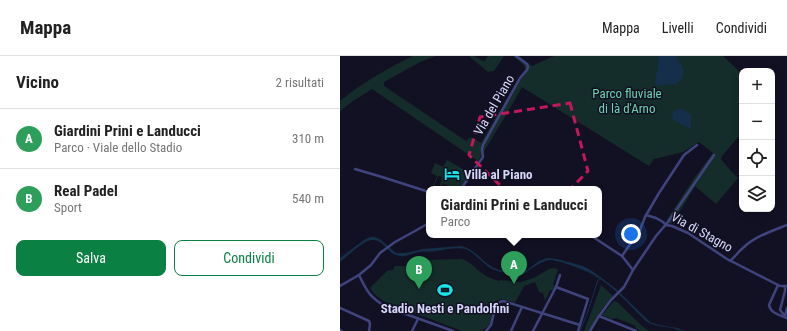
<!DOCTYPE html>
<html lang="it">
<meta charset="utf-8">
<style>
:root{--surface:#fff;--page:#f6f6f6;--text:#222;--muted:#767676;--line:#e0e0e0;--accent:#0b8043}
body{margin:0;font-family:"Roboto Condensed",sans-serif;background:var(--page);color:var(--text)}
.controls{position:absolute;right:12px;top:12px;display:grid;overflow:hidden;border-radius:8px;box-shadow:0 2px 10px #0003}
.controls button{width:36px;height:36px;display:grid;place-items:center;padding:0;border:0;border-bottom:1px solid var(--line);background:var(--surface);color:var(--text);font:20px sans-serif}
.you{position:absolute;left:291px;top:178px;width:14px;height:14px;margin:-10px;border:3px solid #fff;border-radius:50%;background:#1a73e8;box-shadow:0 0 0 6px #1a73e833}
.badge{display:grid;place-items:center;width:26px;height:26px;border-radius:50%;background:var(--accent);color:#fff;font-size:13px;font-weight:700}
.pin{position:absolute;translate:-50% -33px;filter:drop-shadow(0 1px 2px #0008)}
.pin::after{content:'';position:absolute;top:21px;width:14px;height:12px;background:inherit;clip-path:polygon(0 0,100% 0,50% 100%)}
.popup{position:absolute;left:86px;top:130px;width:176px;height:52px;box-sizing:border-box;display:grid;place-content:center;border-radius:8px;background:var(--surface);filter:drop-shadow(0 1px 3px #0005);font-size:13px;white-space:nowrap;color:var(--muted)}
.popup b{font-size:15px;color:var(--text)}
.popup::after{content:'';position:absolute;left:50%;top:100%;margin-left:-8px;border:8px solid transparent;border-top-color:var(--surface)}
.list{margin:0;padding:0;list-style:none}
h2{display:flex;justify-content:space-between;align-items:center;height:52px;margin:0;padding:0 16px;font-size:17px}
h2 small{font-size:13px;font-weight:400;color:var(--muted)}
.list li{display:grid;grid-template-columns:26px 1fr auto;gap:12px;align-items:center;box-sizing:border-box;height:60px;padding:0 16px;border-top:1px solid var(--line)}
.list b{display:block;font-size:15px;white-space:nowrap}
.list p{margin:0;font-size:13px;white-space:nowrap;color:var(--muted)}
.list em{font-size:13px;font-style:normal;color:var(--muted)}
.actions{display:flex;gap:8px;padding:12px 16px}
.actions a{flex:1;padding:9px 0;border:1px solid var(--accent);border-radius:8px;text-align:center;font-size:14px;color:var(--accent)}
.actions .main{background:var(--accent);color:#fff}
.icon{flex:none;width:22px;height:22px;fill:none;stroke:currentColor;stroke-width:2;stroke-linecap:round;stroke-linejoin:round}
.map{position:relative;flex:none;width:447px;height:275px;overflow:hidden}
header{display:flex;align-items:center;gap:24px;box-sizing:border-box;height:56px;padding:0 20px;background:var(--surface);border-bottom:1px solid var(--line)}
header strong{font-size:19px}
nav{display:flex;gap:22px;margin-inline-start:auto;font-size:14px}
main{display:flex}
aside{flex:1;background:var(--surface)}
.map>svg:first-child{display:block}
</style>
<header>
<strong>Mappa</strong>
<nav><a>Mappa</a><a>Livelli</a><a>Condividi</a></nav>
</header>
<main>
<aside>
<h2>Vicino<small>2 risultati</small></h2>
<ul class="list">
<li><span class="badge" style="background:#2e9e5b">A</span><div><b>Giardini Prini e Landucci</b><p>Parco · Viale dello Stadio</p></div><em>310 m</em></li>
<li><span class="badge" style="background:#2e9e5b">B</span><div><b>Real Padel</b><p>Sport</p></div><em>540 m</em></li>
</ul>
<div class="actions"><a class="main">Salva</a><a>Condividi</a></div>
</aside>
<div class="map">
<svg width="447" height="275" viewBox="0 0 447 275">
<rect width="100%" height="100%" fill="#121124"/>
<!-- green -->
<g fill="#152d2a">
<path d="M73 0H96L80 6 44 26V30L126 85 131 81 141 87 179 22 185 14 184 9 173 0H179L192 10 214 0H383L402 18V80L398 81 382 100 381 103 391 115 398 122 376 148 355 130 345 147 331 168 326 165 355 121 373 97 359 86 343 96 314 103 309 110 182 31 169 54 138 105 32 33 13 45 0 55V45C22 27 48 12 73 0Z"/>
<path d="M129 0H134L143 5H145L148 0H153L154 1 155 0H164L154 15 148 16Z"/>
<path d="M107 104 130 117 120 133H106L107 129 103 128 101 133H99L102 121 98 120 93 133H92L97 120 91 117 95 107 103 111Z"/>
<path d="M122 203C129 205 133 210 139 215 145 220 151 223 160 225V224L181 226 194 222 209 213 213 212 218 213 213 229 215 230 213 235 210 234 205 245 203 237 199 236 195 226 184 230 175 247 162 243 155 245 150 268 148 270 141 275H122L48 247C41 244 34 239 30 232L47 215 53 214 55 210H69L83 204Z"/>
<path d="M261 229 273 240 260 256 249 275H244L248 265Z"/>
<path d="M274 245 277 246 302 270 309 275H301L295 272 296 270 276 262 272 263 262 259Z"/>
</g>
<!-- water -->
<g fill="#152e49">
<path d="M319 0H336L341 8 344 15 342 23 336 28 315 30C315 20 319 10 319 0Z"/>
<path d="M340 52 346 55 351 59V73L344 70 332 63 333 56Z"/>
<path d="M30 181H35L41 184 56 197H66L83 193 121 190C135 193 142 206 154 212 160 215 169 215 176 216L180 217 187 214 199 205 207 202 217 203 243 210 252 215 275 232 310 266 319 269 337 272 345 275C340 275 337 273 332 272 323 270 314 271 306 265 287 247 269 224 243 214 236 211 215 203 209 204 203 205 197 209 192 212 188 215 184 219 179 219 172 219 155 215 150 212 143 207 133 196 126 193 116 191 105 194 96 195 91 196 85 195 80 196 73 197 67 201 60 200 48 199 44 183 32 184 22 185 8 200 0 206V202L24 184Z"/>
</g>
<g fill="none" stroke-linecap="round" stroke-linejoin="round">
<!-- stream -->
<path stroke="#152e49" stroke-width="1" d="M240 275 247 258 257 227 258 224 261 222"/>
<!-- minor -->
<g stroke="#40447e" stroke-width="2.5">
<path d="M15 113 42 121 89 136"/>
<path d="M121 133 143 101 142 93 143 89 180 22 187 14 188 11 187 8 176 0"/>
<path d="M306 159 316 162 323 166 326 169 332 170 348 177 387 203 440 230H447"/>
<path d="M245 179 253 181 282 200 293 214"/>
<path d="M282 200 300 174 305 161 319 137 344 99 357 89"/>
<path d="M390 205C395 201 399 195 404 191 416 180 432 175 447 169"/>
<path d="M19 219C27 236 30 241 46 251L113 275"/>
<path d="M438 229 429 249C431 258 440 259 447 262"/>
<path d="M0 230 19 219 31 209 40 197 55 186 75 175 89 167"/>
<path d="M444 230 445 232V235L440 254 445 260"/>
<path d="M216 231 220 219"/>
<path d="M0 252 29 265 30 268 29 275"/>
<path d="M259 260 296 275"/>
<path d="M445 260 447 252"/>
<path d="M0 274 2 275"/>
<path d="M72 275 78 263"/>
<path d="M146 275 151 269 156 248 160 246 163 245 240 269"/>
<path d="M171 275 182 251"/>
<path d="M193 275 216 231 248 243 238 275"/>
<path d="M250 275 259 260 271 244 284 231 293 214 316 180 328 166 374 99"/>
</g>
</g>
<!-- marked area -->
<path fill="none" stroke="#c2185b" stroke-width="3" stroke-dasharray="8 5" stroke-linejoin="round" d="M230 47 248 115 198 166 129 99 140 61Z"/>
<!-- icons -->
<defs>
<g id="hotel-bare" transform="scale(1.2)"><path d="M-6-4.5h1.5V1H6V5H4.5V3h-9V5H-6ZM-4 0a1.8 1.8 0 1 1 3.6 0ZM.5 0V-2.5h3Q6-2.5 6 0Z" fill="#17e6e8" stroke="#121124" stroke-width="2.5" paint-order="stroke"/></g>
<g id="stadium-bare" transform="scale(1.2)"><path d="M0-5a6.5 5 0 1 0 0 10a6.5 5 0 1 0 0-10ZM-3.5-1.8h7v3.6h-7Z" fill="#17e6e8" stroke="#121124" stroke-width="2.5" paint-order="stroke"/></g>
</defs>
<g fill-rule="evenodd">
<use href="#hotel-bare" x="112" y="118"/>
<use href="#stadium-bare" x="105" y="234"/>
</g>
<g text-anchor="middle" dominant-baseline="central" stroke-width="3" stroke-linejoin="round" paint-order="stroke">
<!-- park labels -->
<g font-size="13" fill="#6ad4b0" stroke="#121124">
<text x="287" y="37">Parco fluviale<tspan x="287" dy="15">di là d'Arno</tspan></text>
</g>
<!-- street labels -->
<g font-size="13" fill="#d8d7fb" stroke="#121124">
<text transform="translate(154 49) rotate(-60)">Via del Piano</text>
<text transform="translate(362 176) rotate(29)">Via di Stagno</text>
</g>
<!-- poi labels -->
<g font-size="13" font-weight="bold" fill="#d8d7fb" stroke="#121124" text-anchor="start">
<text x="124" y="118">Villa al Piano</text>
<text x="105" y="252" text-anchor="middle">Stadio Nesti e Pandolfini</text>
</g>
</g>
</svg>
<div class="controls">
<button>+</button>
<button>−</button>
<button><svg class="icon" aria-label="locate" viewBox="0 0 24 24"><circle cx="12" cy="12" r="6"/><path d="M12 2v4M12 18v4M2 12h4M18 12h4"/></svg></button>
<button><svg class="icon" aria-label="layers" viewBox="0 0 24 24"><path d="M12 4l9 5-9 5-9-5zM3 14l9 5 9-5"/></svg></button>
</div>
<div class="you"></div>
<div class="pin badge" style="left:174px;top:228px;background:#2e9e5b">A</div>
<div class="popup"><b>Giardini Prini e Landucci</b>Parco</div>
<div class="pin badge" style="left:79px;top:233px;background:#2e9e5b">B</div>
</div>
</main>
